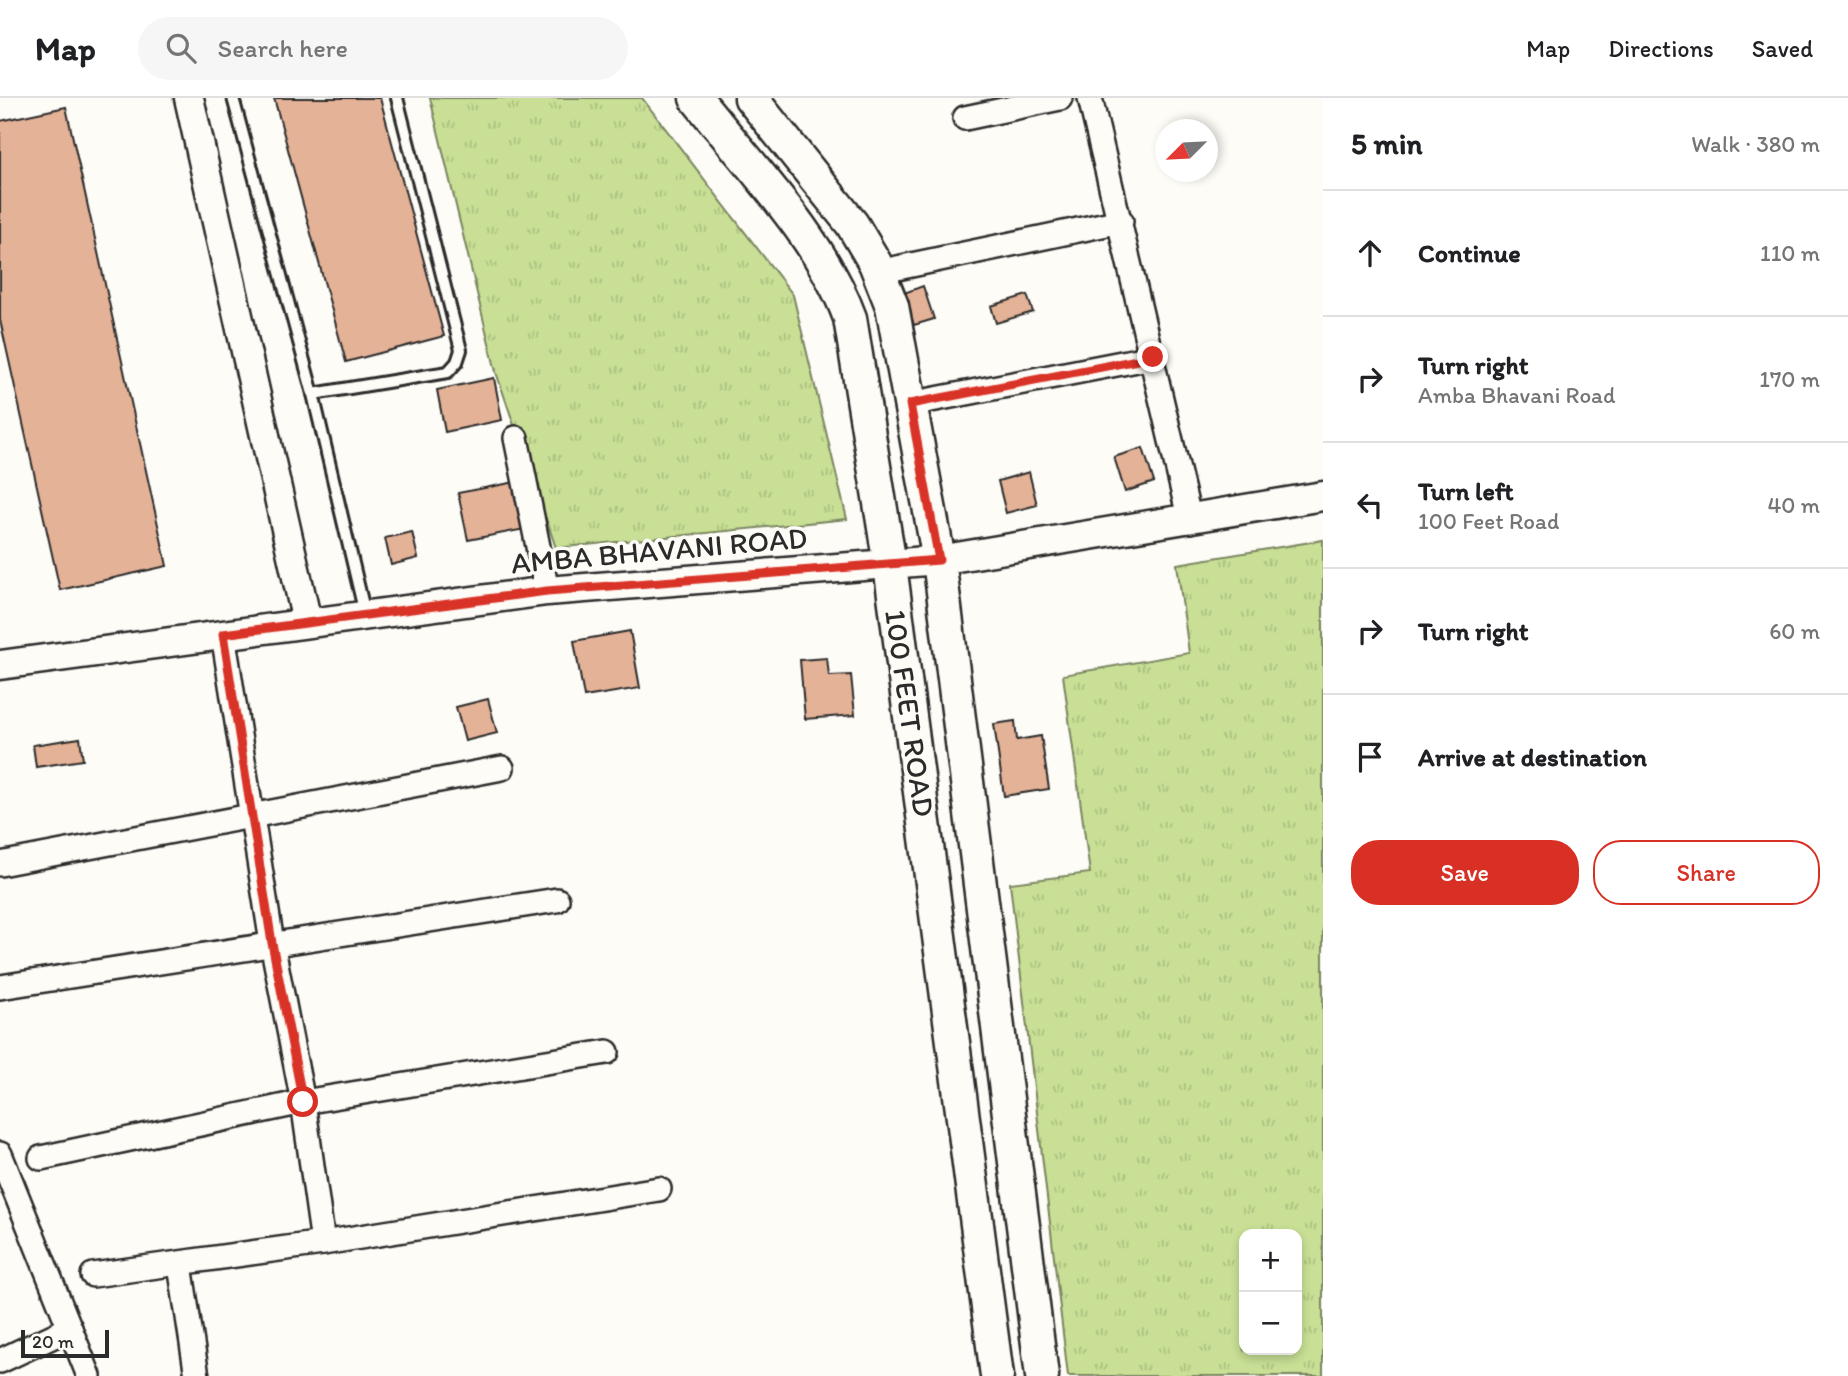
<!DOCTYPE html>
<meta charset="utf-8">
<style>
:root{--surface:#fff;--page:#f6f6f6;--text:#202124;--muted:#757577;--line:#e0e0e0;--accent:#d93025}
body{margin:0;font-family:Itim,sans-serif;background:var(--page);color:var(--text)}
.controls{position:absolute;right:21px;bottom:21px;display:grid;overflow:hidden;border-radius:14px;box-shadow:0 4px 10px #0003}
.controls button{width:63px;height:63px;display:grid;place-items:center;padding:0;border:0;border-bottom:2px solid var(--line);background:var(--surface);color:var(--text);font:35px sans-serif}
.compass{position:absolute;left:1155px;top:21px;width:63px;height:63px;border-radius:50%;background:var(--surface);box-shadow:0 4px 10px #0003;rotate:246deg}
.scale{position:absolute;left:21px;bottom:18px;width:88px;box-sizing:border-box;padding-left:7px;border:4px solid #2b2b2b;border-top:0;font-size:19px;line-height:24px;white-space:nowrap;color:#2b2b2b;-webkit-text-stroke:5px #fdfcf7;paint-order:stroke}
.stop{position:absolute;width:21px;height:21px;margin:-16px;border:5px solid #d93025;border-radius:50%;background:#fff}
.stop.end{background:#d93025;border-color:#fff;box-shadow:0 2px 7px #0008}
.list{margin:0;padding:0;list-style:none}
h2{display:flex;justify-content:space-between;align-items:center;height:91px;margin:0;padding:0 28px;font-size:30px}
h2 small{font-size:23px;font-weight:400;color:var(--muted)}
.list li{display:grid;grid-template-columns:46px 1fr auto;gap:21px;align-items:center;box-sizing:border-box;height:126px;padding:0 28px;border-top:2px solid var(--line)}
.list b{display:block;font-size:26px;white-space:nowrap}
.list p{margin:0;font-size:23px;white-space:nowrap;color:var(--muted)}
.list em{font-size:23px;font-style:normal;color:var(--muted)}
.actions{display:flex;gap:14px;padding:21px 28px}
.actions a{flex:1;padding:16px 0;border:2px solid var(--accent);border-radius:28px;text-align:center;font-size:24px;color:var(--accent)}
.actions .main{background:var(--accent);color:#fff}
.icon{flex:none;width:38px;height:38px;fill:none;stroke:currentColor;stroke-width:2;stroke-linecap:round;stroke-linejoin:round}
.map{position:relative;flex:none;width:1323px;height:1278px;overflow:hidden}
header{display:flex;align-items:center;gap:42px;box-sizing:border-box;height:98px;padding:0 35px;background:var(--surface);border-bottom:2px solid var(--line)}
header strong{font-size:33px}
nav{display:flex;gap:38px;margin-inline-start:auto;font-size:24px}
.search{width:490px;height:63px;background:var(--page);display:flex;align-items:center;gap:18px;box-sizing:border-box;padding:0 24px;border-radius:38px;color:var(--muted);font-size:26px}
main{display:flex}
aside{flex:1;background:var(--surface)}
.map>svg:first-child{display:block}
</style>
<header>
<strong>Map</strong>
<div class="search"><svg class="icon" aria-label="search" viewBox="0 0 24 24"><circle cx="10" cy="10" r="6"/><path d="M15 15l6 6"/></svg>Search here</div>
<nav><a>Map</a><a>Directions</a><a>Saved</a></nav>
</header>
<main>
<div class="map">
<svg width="1323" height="1278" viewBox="0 0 1323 1278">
<defs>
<pattern id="grass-tufts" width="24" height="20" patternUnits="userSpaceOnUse" patternTransform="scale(1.75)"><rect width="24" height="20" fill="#c8df95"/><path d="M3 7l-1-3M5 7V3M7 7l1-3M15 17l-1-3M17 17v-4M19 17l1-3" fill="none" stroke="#acc081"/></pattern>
</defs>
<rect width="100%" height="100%" fill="#fdfcf7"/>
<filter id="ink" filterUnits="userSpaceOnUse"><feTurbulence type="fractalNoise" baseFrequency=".0143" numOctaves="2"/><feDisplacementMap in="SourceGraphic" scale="14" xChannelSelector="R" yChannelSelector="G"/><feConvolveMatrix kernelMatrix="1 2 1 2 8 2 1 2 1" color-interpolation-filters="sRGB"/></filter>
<g filter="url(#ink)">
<!-- grass -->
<g fill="url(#grass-tufts)" stroke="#7a8560" stroke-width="2" fill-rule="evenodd">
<path d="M430 0H642L793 197 847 421 556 450 496 274Z"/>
<path d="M1323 442V1278H1068L1010 785 1090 775 1063 577 1189 555 1177 466ZM1244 1136H1297V1252H1244Z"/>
</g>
<!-- building -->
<g fill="#e4b297" stroke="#2b2b2b" stroke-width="2">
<path d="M274 0H380L444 238 346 264Z"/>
<path d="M66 9 167 468 60 492 0 222V23Z"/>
<path d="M923 188 934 221 914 227 904 195Z"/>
<path d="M1027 197 1033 214 996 225 991 208Z"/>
<path d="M494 280 502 322 445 334 437 292Z"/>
<path d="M1143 350 1154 384 1125 394 1114 359Z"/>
<path d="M1029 374 1037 407 1006 415 998 383Z"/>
<path d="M516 384 525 431 468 442 458 395Z"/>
<path d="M412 434 418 460 391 467 385 440Z"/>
<path d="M630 533 640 590 584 599 574 543Z"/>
<path d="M827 560 829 578 851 577 855 617 805 621 800 562Z"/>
<path d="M488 601 497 635 465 643 456 609Z"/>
<path d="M1015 623 1017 642 1041 638 1049 691 1004 698 994 626Z"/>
<path d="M80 640 83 662 36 669 33 647Z"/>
</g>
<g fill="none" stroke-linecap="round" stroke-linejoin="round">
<!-- service casing -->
<g stroke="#2b2b2b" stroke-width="16">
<g id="service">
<path d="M233 0 313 296 365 516"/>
<path d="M313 296 448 274 457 264 461 252 397 0"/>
</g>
</g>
<!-- minor casing -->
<g stroke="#2b2b2b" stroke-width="28">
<g id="minor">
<path d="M1090 0 1190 423"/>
<path d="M965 20 1060 0"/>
<path d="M878 174 1121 123"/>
<path d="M910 306 1153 259"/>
<path d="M516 340 547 493"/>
<path d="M223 536 272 845 303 1004 323 1145"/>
<path d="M0 766 502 670"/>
<path d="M0 889 557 802"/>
<path d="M0 1056 89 1278"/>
<path d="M41 1060 303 1004 607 954"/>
<path d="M180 1167 197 1278"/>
<path d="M93 1177 323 1145 659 1091"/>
<path d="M0 1263 70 1230"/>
</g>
</g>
<!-- tertiary casing -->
<g stroke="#2b2b2b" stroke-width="33">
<g id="tertiary">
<path d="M189 0 307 524"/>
<path d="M0 567 547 493 939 462 1323 398"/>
</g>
</g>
<!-- secondary casing -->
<g stroke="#2b2b2b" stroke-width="37">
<g id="secondary">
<path d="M696 0C749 67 821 140 850 220L890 467 997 1278"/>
<path d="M751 0 852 126 875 165 892 208 939 462 1042 1278"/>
</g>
</g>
<!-- service -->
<use href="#service" stroke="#fdfcf7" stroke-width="10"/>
<!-- minor -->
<use href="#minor" stroke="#fdfcf7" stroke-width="23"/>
<!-- tertiary -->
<use href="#tertiary" stroke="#fdfcf7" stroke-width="28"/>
<!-- secondary -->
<use href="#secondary" stroke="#fdfcf7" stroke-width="32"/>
</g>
</g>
<g fill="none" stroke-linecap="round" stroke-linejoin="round" filter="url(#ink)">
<!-- route -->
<path stroke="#d93025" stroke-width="9" d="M303 1004 272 845 223 536 547 493 939 462 910 306 1153 259"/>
</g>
<g text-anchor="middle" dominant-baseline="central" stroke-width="7" stroke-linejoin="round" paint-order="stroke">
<!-- street labels -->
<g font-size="30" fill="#2b2b2b" stroke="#fdfcf7">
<text transform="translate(659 452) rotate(-5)">AMBA BHAVANI ROAD</text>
<text transform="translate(910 615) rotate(82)">100 FEET ROAD</text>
</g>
</g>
</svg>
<div class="controls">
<button>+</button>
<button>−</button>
</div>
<svg class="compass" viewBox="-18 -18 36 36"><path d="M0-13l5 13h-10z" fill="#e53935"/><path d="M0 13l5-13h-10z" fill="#757577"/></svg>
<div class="scale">20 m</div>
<div class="stop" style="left:303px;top:1004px"></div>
<div class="stop end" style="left:1153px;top:259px"></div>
</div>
<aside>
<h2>5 min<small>Walk · 380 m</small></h2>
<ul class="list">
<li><svg class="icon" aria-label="ahead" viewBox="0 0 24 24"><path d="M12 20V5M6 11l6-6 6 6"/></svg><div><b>Continue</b></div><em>110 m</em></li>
<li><svg class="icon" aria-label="right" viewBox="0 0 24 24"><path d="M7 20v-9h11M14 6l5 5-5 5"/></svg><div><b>Turn right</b><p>Amba Bhavani Road</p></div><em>170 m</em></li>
<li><svg class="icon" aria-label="left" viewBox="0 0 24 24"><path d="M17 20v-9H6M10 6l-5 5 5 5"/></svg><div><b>Turn left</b><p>100 Feet Road</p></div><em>40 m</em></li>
<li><svg class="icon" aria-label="right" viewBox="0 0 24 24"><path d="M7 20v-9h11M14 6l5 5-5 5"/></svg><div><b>Turn right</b></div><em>60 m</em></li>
<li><svg class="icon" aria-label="arrive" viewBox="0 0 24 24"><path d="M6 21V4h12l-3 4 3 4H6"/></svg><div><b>Arrive at destination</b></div></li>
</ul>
<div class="actions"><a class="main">Save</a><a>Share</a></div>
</aside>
</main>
